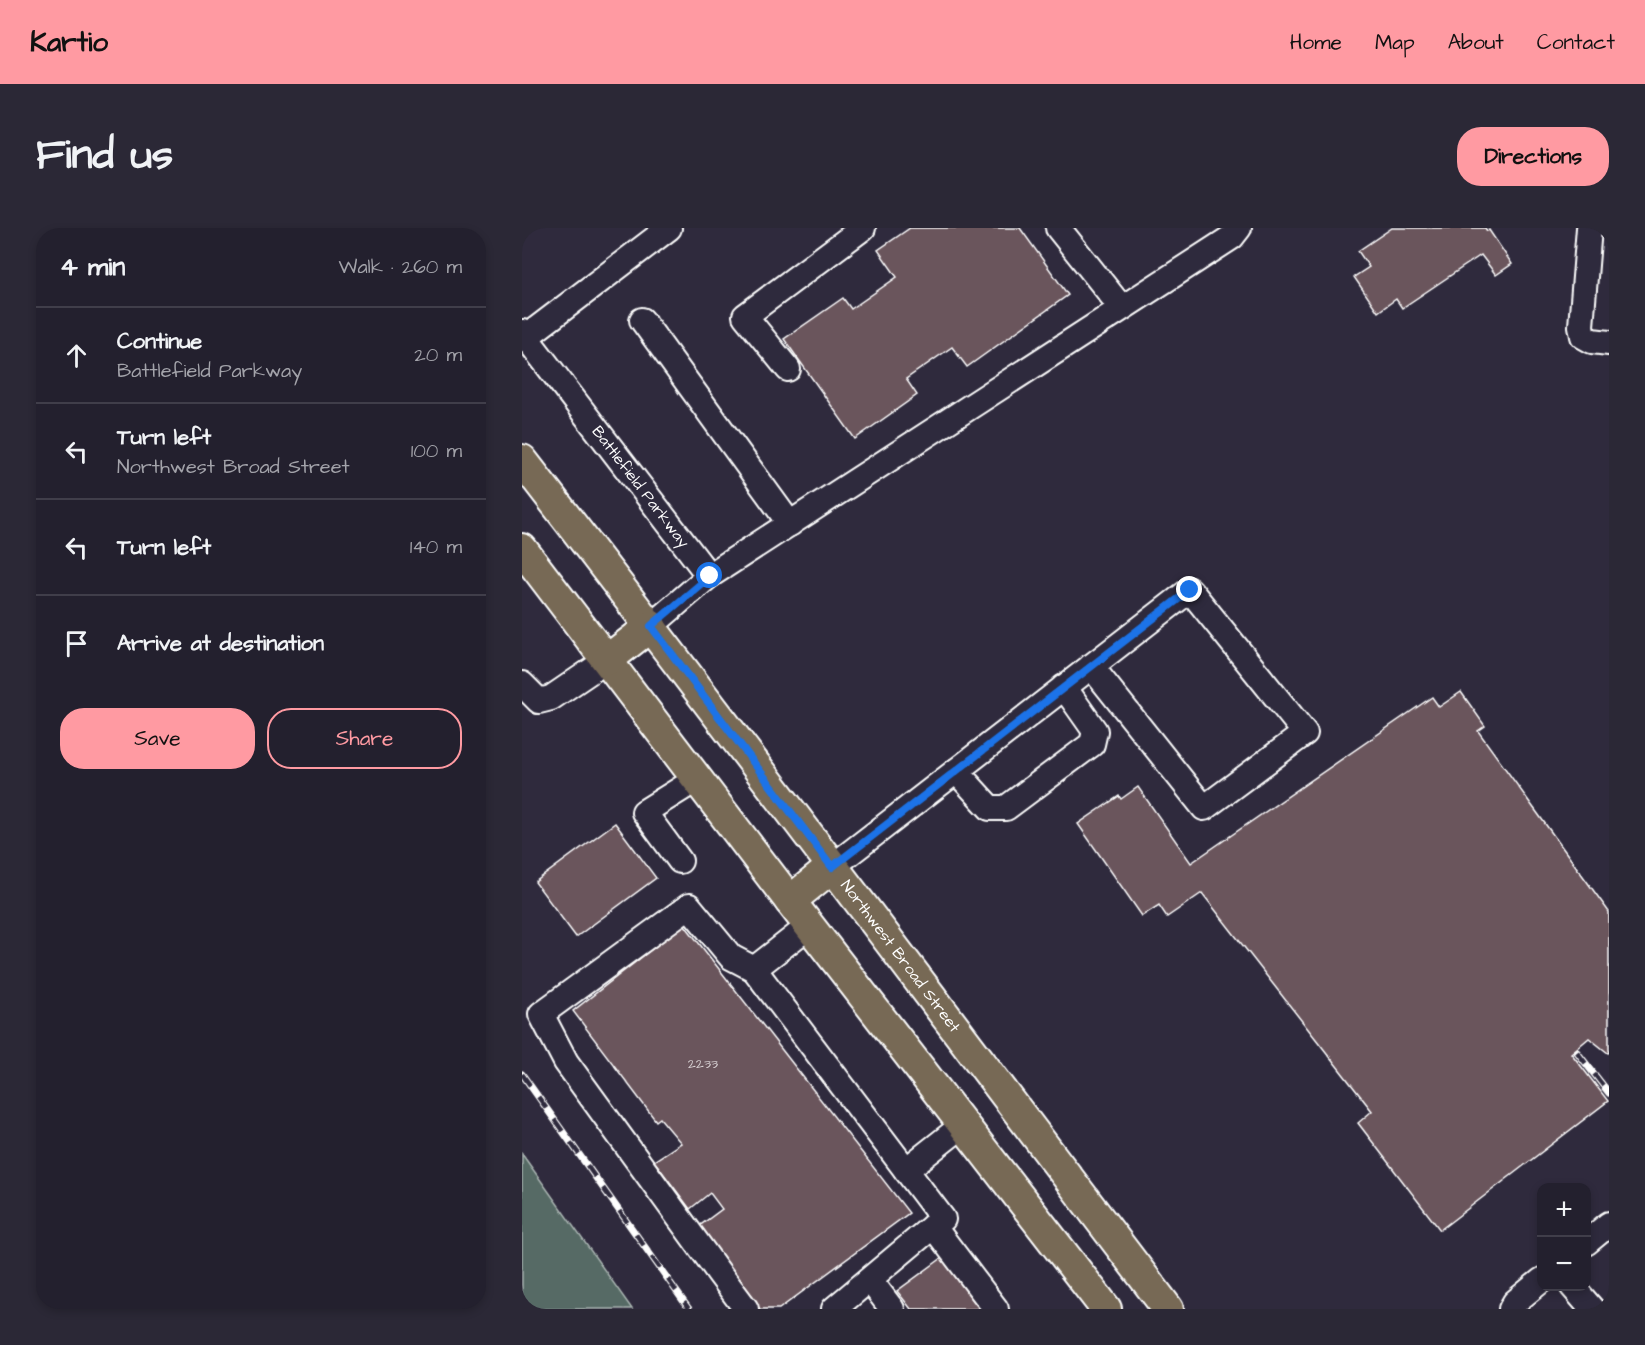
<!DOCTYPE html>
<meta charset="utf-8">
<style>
:root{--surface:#23202e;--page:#2b2836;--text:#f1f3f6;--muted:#a3a3aa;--line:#403e4a;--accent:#ff9aa2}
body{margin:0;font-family:"Architects Daughter",sans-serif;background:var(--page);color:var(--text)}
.controls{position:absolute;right:18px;bottom:18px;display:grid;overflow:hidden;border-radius:12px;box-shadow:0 3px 9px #0003}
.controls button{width:54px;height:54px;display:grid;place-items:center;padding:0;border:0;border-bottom:2px solid var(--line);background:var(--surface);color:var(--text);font:30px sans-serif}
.stop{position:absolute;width:18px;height:18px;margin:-14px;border:4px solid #1a73e8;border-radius:50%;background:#fff}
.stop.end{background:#1a73e8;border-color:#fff;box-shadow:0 2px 6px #0008}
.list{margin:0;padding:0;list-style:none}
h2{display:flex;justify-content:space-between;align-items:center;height:78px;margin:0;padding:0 24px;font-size:26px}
h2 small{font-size:20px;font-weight:400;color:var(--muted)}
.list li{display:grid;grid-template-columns:39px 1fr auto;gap:18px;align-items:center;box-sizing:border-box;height:96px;padding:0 24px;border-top:2px solid var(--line)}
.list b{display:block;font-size:22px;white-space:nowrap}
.list p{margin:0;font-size:20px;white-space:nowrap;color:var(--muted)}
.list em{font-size:20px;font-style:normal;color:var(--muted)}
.actions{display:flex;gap:12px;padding:18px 24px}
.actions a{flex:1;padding:14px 0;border:2px solid var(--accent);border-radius:24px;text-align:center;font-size:21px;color:var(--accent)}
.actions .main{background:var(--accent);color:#111}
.icon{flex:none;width:33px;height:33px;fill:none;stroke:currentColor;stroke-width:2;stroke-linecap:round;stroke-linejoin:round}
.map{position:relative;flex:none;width:1087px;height:1081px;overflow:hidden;border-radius:24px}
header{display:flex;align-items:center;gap:36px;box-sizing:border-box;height:84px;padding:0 30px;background:var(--accent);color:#111}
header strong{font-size:28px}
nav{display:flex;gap:33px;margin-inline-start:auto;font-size:21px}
.intro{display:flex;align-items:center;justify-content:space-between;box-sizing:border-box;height:144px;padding:0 36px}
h1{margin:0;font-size:42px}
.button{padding:15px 27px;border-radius:24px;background:var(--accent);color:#111;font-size:21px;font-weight:700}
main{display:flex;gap:36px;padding:0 36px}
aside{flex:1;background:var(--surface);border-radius:24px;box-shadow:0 3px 9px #0003}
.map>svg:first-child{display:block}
</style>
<header>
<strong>Kartio</strong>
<nav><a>Home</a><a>Map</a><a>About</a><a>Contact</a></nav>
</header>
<div class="intro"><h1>Find us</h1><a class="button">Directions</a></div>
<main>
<aside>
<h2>4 min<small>Walk · 260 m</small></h2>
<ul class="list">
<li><svg class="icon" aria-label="ahead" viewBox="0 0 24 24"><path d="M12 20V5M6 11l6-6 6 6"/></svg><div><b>Continue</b><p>Battlefield Parkway</p></div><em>20 m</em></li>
<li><svg class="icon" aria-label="left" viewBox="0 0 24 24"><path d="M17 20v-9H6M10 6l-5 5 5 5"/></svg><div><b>Turn left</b><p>Northwest Broad Street</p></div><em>100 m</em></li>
<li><svg class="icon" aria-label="left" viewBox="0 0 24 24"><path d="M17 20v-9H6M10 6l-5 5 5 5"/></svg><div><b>Turn left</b></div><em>140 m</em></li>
<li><svg class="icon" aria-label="arrive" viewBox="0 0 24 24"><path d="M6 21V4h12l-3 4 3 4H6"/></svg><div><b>Arrive at destination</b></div></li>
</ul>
<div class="actions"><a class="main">Save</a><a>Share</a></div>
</aside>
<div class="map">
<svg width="1087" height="1081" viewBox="0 0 1087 1081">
<rect width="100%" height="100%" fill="#2f2a3d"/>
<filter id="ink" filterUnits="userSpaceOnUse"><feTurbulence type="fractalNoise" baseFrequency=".0167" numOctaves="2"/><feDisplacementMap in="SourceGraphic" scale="12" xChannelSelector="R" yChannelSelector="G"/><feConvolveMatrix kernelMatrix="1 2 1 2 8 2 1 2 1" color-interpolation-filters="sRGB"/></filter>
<g filter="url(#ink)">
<!-- green -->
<path fill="#566b65" stroke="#aab5b2" stroke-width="1.5" d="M0 926 110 1081H0Z"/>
<!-- building -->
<g fill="#6b545c" stroke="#fff" stroke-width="1.5">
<path d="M388 0H498L546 67 445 139 430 119 384 151 395 167 333 211 262 111 321 70 329 81 375 49 356 22Z"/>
<path d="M870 0H963L965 3 967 2 990 36 974 47 959 27 880 80 874 71 856 84 832 49 847 39 836 23Z"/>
<path d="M939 464 963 498 956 503 1087 684V824L1086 825 1067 810 1049 825 1086 873 918 1002 836 895 850 883 680 665 645 689 637 677 620 688 556 596 597 568 599 571 616 559 669 635 910 469 917 479Z"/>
<path d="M93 595 134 650 54 709 13 654Z"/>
<path d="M162 696 387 985 257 1081H238L176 999 200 981 188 965 168 981 132 933 159 915 138 890 134 893 51 783Z"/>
<path d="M420 1030 458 1081H389L375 1063Z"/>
</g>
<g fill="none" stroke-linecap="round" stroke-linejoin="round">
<!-- minor casing -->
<g stroke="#fff" stroke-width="28">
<g id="minor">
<path d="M536 0 599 79"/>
<path d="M1067 0 1059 98 1061 108 1070 113 1087 115"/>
<path d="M120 92 268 296"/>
<path id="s1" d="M0 104 187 348 129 398"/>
<path d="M4 109 147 0"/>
<path d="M266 141 223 88 341 0"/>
<path d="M187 348 710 9 717 0"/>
<path d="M0 456 17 473 29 470 85 432"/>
<path d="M434 543 468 580H484L570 516 573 503 542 459"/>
<path d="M158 633 122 584 175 551"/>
<path d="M310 639 668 362 783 505 682 580 569 438"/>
<path d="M287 698 232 741 384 942"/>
<path d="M441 897 384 942 421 991 411 998 474 1081"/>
<path d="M1064 1015 1087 996"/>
<path d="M348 1052 370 1081"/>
<path d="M1050 1058 1070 1081"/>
<path d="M224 1081 197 1045 44 834 19 786 167 678 209 729 232 741"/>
<path d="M312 1081 411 998"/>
<path d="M989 1081 993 1074 1020 1052"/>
</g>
</g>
<!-- major casing -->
<g stroke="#fff" stroke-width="34">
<g id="major">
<path id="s2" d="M0 232C218 513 430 798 646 1081"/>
<path d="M0 321 268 673 584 1081"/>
<path d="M85 432 129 398"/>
<path d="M268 673 310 639"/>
</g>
</g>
<!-- minor -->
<use href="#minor" stroke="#2f2a3d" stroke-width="24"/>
<!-- major -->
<use href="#major" stroke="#776954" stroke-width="30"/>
<!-- rail casing -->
<g stroke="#fff" stroke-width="7">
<g id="rail">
<path d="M1055 824 1087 865"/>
<path d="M0 846 167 1081"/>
</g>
</g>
<!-- rail -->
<use href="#rail" stroke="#2f2a3d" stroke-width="4.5" stroke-dasharray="14" stroke-linecap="butt"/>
</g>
</g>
<g fill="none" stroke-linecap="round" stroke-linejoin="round" filter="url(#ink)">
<!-- route -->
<path stroke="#1a73e8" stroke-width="8" d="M188 348 129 398 310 639 668 362"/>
</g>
<g text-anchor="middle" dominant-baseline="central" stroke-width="5" stroke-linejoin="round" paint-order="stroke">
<!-- number labels -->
<g font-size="14" fill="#dad4d6">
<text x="181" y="836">2233</text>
</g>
<!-- street labels -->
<g font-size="16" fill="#fff" stroke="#2f2a3d">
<text stroke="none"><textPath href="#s1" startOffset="195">Battlefield Parkway</textPath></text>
<text stroke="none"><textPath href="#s2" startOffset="624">Northwest Broad Street</textPath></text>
</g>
</g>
</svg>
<div class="controls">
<button>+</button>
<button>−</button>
</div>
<div class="stop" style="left:188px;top:348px"></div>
<div class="stop end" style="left:668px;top:362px"></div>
</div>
</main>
